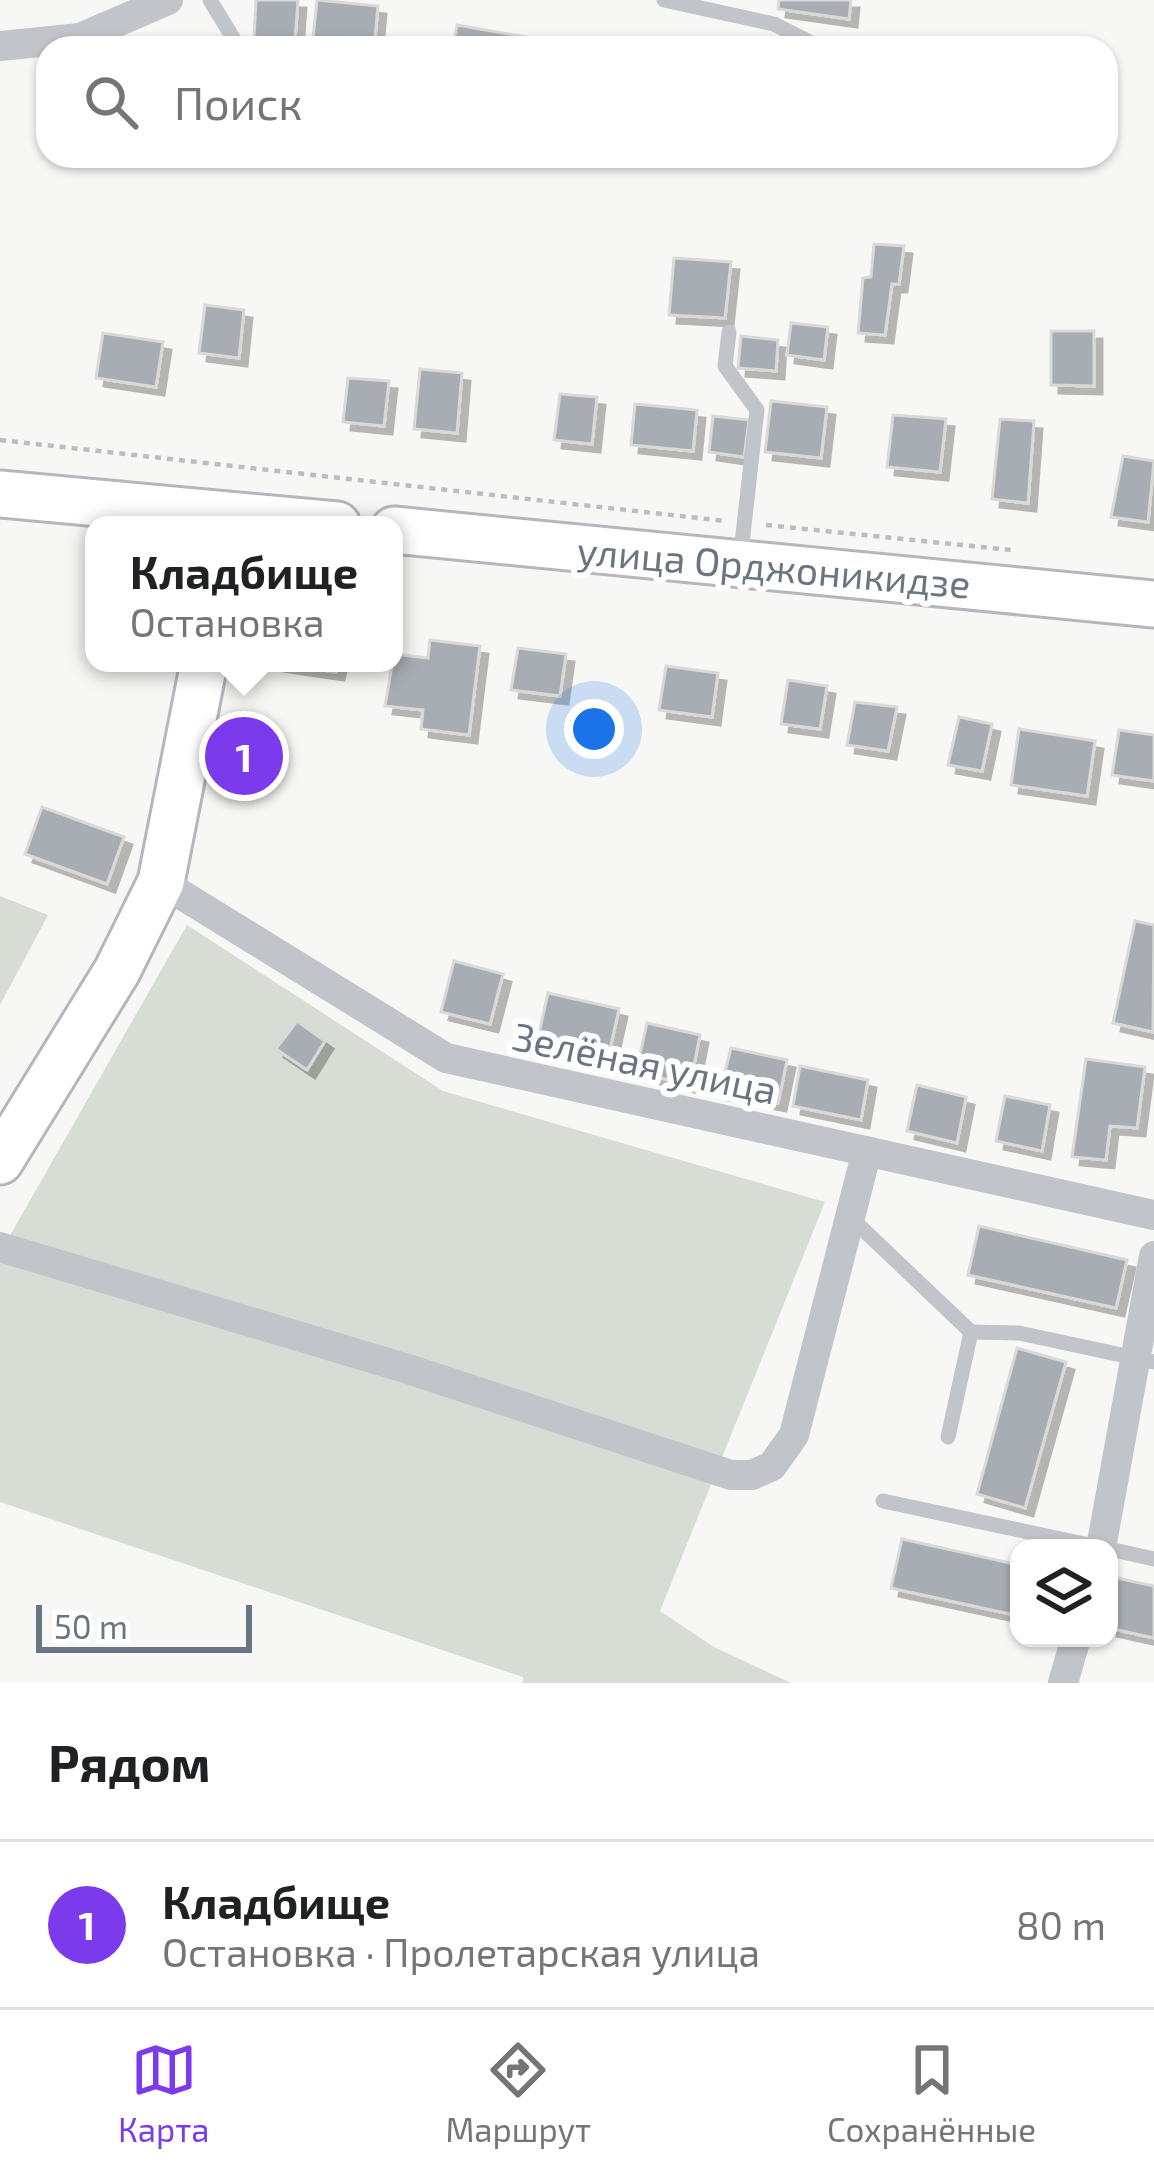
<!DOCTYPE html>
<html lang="ru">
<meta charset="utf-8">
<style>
:root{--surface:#fff;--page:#f6f6f6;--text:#202124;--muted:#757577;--line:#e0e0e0;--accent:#7c3aed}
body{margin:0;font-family:"Exo 2",sans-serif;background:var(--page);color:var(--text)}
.controls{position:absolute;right:36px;bottom:36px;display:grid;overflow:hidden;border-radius:24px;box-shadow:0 3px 9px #0004}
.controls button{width:108px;height:108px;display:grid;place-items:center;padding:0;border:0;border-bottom:3px solid var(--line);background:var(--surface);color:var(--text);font:60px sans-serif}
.scale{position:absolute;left:36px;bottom:30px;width:216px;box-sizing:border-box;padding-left:12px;border:6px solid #6a7582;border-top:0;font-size:33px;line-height:42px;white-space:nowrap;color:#6a7582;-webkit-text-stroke:9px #fff;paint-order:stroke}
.you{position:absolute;left:594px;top:729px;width:42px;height:42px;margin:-30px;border:9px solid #fff;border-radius:50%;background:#1a73e8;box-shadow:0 0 0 18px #1a73e833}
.badge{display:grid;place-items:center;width:78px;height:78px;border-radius:50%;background:var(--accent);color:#fff;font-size:39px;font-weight:700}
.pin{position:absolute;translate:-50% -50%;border:6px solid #fff;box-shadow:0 3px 12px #0006}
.popup{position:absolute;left:85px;top:516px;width:318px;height:156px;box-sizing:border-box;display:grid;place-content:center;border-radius:24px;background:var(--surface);filter:drop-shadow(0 3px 9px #0005);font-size:39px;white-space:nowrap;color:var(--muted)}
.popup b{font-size:45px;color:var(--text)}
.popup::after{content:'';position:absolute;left:50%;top:100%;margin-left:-24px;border:24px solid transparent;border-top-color:var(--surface)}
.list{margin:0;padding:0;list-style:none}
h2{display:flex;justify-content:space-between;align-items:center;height:156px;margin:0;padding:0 48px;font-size:51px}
h2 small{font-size:39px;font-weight:400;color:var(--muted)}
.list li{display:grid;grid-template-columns:78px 1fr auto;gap:36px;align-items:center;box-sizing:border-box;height:168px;padding:0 48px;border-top:3px solid var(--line)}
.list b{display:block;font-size:45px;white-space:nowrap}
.list p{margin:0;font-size:39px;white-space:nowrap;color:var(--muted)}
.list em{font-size:39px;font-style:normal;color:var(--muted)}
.icon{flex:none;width:66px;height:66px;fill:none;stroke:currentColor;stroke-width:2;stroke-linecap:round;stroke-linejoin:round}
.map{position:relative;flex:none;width:1154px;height:1683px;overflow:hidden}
.search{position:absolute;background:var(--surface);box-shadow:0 3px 9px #0004;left:36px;right:36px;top:36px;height:132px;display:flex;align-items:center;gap:30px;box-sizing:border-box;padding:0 42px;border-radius:36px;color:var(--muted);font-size:45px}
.sheet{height:324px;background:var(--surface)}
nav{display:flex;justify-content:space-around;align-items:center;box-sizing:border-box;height:168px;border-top:3px solid var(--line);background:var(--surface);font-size:33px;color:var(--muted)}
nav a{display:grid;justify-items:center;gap:6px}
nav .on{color:var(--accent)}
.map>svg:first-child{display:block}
</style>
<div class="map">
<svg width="1154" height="1683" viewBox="0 0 1154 1683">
<defs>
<filter id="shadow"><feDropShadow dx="8" dy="8" stdDeviation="0" flood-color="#0004"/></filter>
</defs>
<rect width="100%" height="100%" fill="#f7f7f5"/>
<!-- green -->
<g fill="#d7dcd4">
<path d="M0 896 48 915 0 1005Z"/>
<path d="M187 925 443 1091 825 1202 660 1611 714 1647 791 1683H523V1677L0 1502V1253Z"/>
</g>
<!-- building -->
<g fill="#a7adb3" stroke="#d9d9d7" stroke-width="3" filter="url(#shadow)">
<path d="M256 0H298L295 40 254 37Z"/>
<path d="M317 0 378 6 374 48H312Z"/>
<path d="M779 0H851L849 19 778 9Z"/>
<path d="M457 25 526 37 524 48H453Z"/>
<rect x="838" y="41" width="76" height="7"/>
<path d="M874 244 904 246 899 284H892L885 335 858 333 863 278 871 277Z"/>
<path d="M674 258 731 262 725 318 669 315Z"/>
<path d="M205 305 244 310 239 358 199 353Z"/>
<path d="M791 323 828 327 824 360 787 355Z"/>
<path d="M1051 331H1094V386L1051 385Z"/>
<path d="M103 333 163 342 156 387 96 378Z"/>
<path d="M741 336 778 340 776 371 738 368Z"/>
<path d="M420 369 462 373 457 433 414 429Z"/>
<path d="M348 378 389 381 384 426 343 422Z"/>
<path d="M560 394 597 397 592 444 554 440Z"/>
<path d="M771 401 827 407 821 458 765 452Z"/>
<path d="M635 404 697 410 693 451 631 445Z"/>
<path d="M893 415 946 419 940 472 887 467Z"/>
<path d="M713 416 749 420 744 457 709 452Z"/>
<path d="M1000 419 1034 421 1028 503 992 499Z"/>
<path d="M1123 456 1154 461 1148 522 1111 517Z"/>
<path d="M430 640 480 646 469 735 421 729 423 710 385 706 394 654 428 658Z"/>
<path d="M518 648 566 654 560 696 511 690Z"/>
<path d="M275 663H338L336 672Z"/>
<path d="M666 666 718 673 712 717 659 710Z"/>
<path d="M788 680 827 686 820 729 781 724Z"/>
<path d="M855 702 897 707 888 751 847 745Z"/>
<path d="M959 717 992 724 982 771 948 765Z"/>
<path d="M235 723 260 728 249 772 225 767Z"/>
<path d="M1019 729 1095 741 1087 796 1011 785Z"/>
<path d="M1119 730 1154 735V781L1112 775Z"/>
<path d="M42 807 124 837 107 884 25 854Z"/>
<path d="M1135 921 1154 925 1153 1032 1113 1023Z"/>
<path d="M454 961 503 974 490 1024 441 1012Z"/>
<path d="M548 993 619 1009 607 1062 536 1047Z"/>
<path d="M297 1021 325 1041 307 1070 276 1049Z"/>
<path d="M647 1023 700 1035 690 1085 636 1072Z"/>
<path d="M731 1048 787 1060 778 1103 720 1092Z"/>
<path d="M1086 1059 1145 1067 1137 1128 1110 1126 1106 1160 1072 1157Z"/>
<path d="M800 1066 868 1080 861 1120 793 1106Z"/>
<path d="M917 1085 966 1097 957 1143 907 1131Z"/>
<path d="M1005 1096 1050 1105 1042 1151 996 1141Z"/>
<path d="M979 1226 1127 1260 1116 1308 968 1275Z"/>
<path d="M1017 1348 1066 1362 1025 1508 977 1494Z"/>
<path d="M902 1539 1019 1565V1616L891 1588Z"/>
<path d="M1117 1578 1154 1586V1638L1109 1628Z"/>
</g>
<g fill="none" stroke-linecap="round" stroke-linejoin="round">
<!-- secondary casing -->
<g stroke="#b4b8bc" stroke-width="51">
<g id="secondary">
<path d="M0 494 337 525"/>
<path d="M394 530 1154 604"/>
<path d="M0 1161 117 971 161 882 204 663"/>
</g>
</g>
<!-- path -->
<g stroke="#bbbdc0" stroke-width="4.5" stroke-dasharray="6 6" stroke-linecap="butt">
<path d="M0 440 725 521"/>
<path d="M766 525 1011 550"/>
</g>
<!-- lane -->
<g stroke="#c1c4c8" stroke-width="15">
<path d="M210 0 238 46 258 48"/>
<path d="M664 0 774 24 821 48"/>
<path d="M729 332 725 366 757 410 740 561"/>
<path d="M850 1217 971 1332"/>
<path d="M948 1437 971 1332 1019 1333 1154 1362"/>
<path d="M883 1501 1103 1548"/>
<path d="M1109 1549 1154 1559"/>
</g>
<!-- street -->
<g stroke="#c1c4c8" stroke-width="30">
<path d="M0 46 80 38 168 0"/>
<path d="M161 882 446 1058 1154 1215"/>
<path d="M0 1247 408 1369 731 1475H752L772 1466 794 1435 867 1151"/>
<path d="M1101 1548 1154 1256"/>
<path d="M1063 1683 1076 1638"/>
</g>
<!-- secondary -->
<use href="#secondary" stroke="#fff" stroke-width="45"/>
</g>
<g text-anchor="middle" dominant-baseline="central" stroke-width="12" stroke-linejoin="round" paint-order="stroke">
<!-- street labels -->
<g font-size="39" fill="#6a7582" stroke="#fff">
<text transform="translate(774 566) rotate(5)">улица Орджоникидзе</text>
<text transform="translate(645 1062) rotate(12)">Зелёная улица</text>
</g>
</g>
</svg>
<div class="controls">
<button><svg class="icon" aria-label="layers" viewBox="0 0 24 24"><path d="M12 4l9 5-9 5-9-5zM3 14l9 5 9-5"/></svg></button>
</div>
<div class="scale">50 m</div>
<div class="you"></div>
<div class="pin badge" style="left:244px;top:756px">1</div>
<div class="popup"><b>Кладбище</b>Остановка</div>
<div class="search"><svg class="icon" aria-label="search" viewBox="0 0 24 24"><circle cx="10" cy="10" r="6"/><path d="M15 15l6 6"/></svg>Поиск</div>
</div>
<section class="sheet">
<h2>Рядом<small></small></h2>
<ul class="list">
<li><span class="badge">1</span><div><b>Кладбище</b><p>Остановка · Пролетарская улица</p></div><em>80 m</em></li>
</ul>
</section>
<nav>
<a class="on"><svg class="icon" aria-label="map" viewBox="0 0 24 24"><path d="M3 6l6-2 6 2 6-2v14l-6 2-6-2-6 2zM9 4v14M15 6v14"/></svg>Карта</a>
<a><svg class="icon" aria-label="directions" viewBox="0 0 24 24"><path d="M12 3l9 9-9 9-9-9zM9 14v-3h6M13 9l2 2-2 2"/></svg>Маршрут</a>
<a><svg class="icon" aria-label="saved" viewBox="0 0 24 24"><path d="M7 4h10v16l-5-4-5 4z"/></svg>Сохранённые</a>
</nav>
